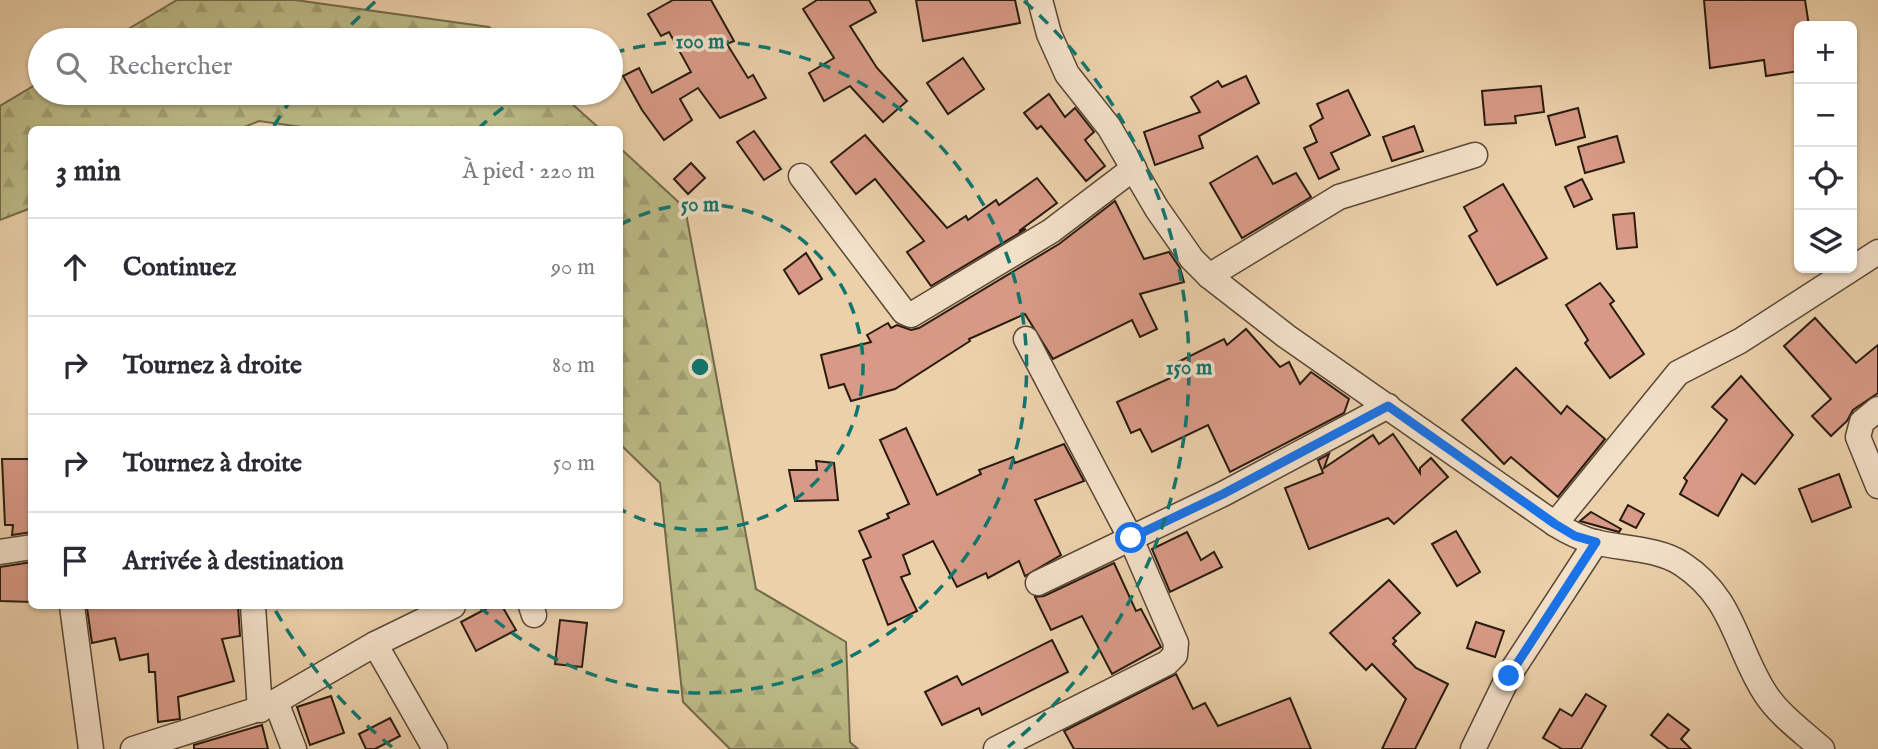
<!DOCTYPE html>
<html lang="fr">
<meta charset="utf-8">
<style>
:root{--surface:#fff;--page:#f7f7f7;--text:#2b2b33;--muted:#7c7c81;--line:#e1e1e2}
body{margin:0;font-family:"IM FELL English",serif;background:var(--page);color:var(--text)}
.controls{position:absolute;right:21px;top:21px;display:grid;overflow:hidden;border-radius:10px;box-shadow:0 2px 5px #0004}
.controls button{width:63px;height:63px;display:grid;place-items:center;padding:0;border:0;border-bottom:2px solid var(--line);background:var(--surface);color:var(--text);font:35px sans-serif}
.stop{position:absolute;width:21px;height:21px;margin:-16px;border:5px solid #1a73e8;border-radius:50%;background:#fff}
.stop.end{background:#1a73e8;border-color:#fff;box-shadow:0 2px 7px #0008}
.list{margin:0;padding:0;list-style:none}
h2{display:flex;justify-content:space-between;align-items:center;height:91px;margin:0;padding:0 28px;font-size:30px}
h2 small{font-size:23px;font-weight:400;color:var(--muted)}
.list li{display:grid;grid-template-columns:46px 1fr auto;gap:21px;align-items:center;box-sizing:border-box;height:98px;padding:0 28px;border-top:2px solid var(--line)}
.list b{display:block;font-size:26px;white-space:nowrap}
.list em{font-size:23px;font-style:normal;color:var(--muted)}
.icon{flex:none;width:38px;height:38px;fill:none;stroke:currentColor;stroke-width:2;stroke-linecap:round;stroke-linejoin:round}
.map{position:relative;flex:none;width:1878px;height:749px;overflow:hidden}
.search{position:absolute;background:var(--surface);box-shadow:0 2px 5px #0004;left:28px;top:28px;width:595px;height:77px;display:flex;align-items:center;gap:18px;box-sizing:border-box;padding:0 24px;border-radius:38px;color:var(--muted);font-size:26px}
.panel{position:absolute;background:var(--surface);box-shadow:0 2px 5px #0004;left:28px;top:126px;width:595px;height:483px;border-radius:10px}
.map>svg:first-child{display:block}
</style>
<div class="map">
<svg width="1878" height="749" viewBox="0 0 1878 749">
<defs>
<pattern id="forest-firs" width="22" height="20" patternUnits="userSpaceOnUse" patternTransform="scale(1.75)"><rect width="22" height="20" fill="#bbba86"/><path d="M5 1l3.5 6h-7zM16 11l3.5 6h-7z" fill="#a19f72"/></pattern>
</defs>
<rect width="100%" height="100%" fill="#ebd0aa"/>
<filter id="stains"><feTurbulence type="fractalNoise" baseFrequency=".00286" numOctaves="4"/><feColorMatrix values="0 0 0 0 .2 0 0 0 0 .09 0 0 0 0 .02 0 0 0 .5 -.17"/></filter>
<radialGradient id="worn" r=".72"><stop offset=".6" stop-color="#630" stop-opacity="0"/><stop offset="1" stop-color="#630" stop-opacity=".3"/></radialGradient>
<!-- forest -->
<g fill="url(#forest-firs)" stroke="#726a4a" stroke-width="2">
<path d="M177 0H295L489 27 503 40H110Z"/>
<path d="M40 82V93H560L600 129 323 130 259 121 237 130H32L31 208 0 220V106Z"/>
<path d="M620 148 685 208 756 589 846 642 850 742 858 749H730L683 702 660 483 620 444Z"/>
</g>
<!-- building -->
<g fill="#d89a86" stroke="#291b0f" stroke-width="2">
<path d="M673 0H711L734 41 727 44 748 78 753 75 766 98 720 118 698 88 680 99 692 120 664 140 642 110 623 76 639 68 652 93 691 72 669 32 661 36 648 14Z"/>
<path d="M817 0H869L876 12 850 26 877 68 907 101 883 122 850 86 824 101 809 73 834 58 803 9Z"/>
<path d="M916 0H1015L1020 23 923 41Z"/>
<path d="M1704 0H1805L1809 26H1799V71L1766 76 1764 60 1710 68Z"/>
<path d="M963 58 984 89 948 114 927 83Z"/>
<path d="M1246 76 1259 103 1199 136 1203 148 1155 165 1144 132 1200 112 1191 97 1218 81 1222 87Z"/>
<path d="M1541 86 1544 112 1515 116 1516 123 1485 125 1482 91Z"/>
<path d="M1348 90 1370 135 1331 153 1339 169 1319 179 1304 148 1317 142 1310 126 1323 118 1317 104Z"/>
<path d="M1049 94 1065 117 1075 108 1094 132 1085 140 1105 166 1086 181 1041 126 1037 129 1024 113Z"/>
<path d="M1578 108 1585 137 1556 145 1548 116Z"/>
<path d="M1414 126 1423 151 1392 161 1383 137Z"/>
<path d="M754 131 781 169 764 180 737 142Z"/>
<path d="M865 135 947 228 966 216 968 220 996 200 999 205 1037 178 1057 203 1019 231 1026 229 931 286 907 252 924 241 905 217 875 179 856 194 831 162Z"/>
<path d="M1617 136 1624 162 1585 173 1578 147Z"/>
<path d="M1257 156 1273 184 1296 173 1311 197 1242 238 1210 183Z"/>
<path d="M691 163 705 178 688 194 674 179Z"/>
<path d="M1582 179 1592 199 1574 207 1565 187Z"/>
<path d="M1503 184 1547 258 1497 285 1469 236 1477 231 1464 207Z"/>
<path d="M1115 201 1144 259 1169 252 1180 268 1184 282 1140 294 1157 329 1140 337 1132 320 1053 359 1025 314 969 339 970 341 895 389 851 401 844 384 829 388 821 355 871 342 867 335 888 323 891 328 897 325 911 330 919 328 1059 244Z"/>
<path d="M1634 213 1637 247 1617 249 1613 215Z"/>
<path d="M806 253 822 279 799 294 784 270Z"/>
<path d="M1600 283 1614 301 1610 304 1644 354 1610 378 1585 343 1588 340 1566 305Z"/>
<path d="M1815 318 1856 363 1878 345V393L1853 410 1847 421 1831 436 1812 416 1831 399 1784 346Z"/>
<path d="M1246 329 1280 367 1289 362 1300 384 1311 372 1349 399 1344 413 1230 472 1208 425 1152 452 1140 429 1131 433 1117 402 1177 375 1172 365 1224 339 1227 345Z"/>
<path d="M1516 368 1561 414 1567 406 1605 439 1558 497 1511 457 1504 464 1462 420Z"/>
<path d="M1741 376 1793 435 1755 484 1742 474 1718 516 1680 494 1687 481 1684 478 1727 420 1712 407Z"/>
<path d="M906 428 937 495 981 474 979 470 1013 457 1015 463 1064 444 1084 481 1035 500 1061 555 1025 576 1019 561 988 578 986 573 957 587 933 541 903 555 910 574 901 577 917 611 888 625 863 560 871 557 859 531 889 518 887 514 909 504 880 440Z"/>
<path d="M1393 434 1420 473V468L1431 458 1448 477 1394 524 1388 518 1309 549 1285 488 1323 473 1318 460 1329 454 1324 468 1373 435 1379 444Z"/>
<path d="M2 459H32V532L12 535 13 525H5Z"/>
<path d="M816 461 834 463 838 500 795 501 789 470H817Z"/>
<path d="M1839 474 1851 507 1812 522 1799 489Z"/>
<path d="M1628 505 1644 514 1636 528 1620 520Z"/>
<path d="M1591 512 1621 529 1619 532 1580 521Z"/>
<path d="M1456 531 1480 572 1457 586 1432 544Z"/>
<path d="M1187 532 1201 560 1214 552 1222 567 1170 592 1152 549Z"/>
<path d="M32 562V602L0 601V567Z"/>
<path d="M1114 563 1136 611 1141 609 1161 647 1112 674 1082 616 1051 630 1035 597 1044 596Z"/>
<path d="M1389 580 1420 613 1393 638 1396 641 1393 644 1416 668 1448 684 1415 749H1382L1406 699 1372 664 1366 670 1330 633Z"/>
<path d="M100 606H238L240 636 222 639 234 681 178 697 180 719 158 722 155 672H149L148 654 120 660 115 638 92 643 87 608Z"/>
<path d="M491 606H502L516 630 476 651 461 622Z"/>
<path d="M560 620 587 623 582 667 555 664Z"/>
<path d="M1476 622 1504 631 1495 657 1467 648Z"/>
<path d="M1052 640 1068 672 982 715 979 708 942 725 925 692 957 676 962 685Z"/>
<path d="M1176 674 1193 709 1205 703 1218 726 1290 698 1311 749H1074L1064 731Z"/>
<path d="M1586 694 1606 706 1581 749H1562L1543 738 1560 709 1572 716Z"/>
<path d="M331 696 344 733 310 745 297 707Z"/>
<path d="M1668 714 1689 730 1681 739 1691 749H1669L1651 735Z"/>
<path d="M390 718 400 736 375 749H366L359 734Z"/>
<path d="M262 725 268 749H194V745Z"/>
</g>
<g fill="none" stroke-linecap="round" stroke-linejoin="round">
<!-- street casing -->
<g stroke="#5a4836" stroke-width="27">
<g id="street">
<path d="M1040 0 1049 34 1067 74 1109 127 1157 209 1192 259 1209 276 1286 336 1555 524C1568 532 1580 538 1594 542 1622 549 1658 548 1682 564 1734 598 1735 646 1765 693 1779 715 1803 732 1822 749"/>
<path d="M801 176 904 312 911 315 1051 231 1134 168"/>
<path d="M1209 276 1339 197 1475 155"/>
<path d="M1878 409 1862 422 1858 437 1878 486"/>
<path d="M1555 524 1678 373 1740 341 1878 252"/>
<path d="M0 552 32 547"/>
<path d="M1038 583 1223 494 1388 406"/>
<path d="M72 606 91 749"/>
<path d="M253 606 260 710"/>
<path d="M531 606 534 615"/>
<path d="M375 644 435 749"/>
<path d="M276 702 294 749"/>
<path d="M133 749 268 706 375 644 453 606"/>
<path d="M996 749 1167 663 1175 655 1176 643 1131 539 1026 339"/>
<path d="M1473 749 1509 675 1596 542"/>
</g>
</g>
<!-- street -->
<use href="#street" stroke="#f2e0c8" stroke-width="24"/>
</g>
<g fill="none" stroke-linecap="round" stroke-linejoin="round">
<!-- route -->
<path stroke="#1a73e8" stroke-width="9" d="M1131 538 1223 494 1388 406 1555 524 1575 536 1596 542 1509 676"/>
</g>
<!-- distance rings -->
<g fill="none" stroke="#0f766e" stroke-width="3.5" stroke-dasharray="12 9">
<path d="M620 225A163 163 0 1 1 620 509"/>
<path d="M478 129A326 326 0 0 1 522 94M613 53A326 326 0 1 1 480 607"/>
<path d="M392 747A489 489 0 0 1 274 608M274 126A489 489 0 0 1 295 94M337 40A489 489 0 0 1 376 1M1024 1A489 489 0 0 1 1008 747"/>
</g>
<circle cx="700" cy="367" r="10" fill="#0f766e" stroke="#f2e0c8" stroke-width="3.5"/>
<g font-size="21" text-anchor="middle" font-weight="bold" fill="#0f766e" stroke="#f2e0c8" stroke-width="7" stroke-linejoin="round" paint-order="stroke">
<text x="700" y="48">100 m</text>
<text x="700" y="211">50 m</text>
<text x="1189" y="374">150 m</text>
</g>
<rect width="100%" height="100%" filter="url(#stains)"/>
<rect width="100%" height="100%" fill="url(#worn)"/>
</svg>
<div class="controls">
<button>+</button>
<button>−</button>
<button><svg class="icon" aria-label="locate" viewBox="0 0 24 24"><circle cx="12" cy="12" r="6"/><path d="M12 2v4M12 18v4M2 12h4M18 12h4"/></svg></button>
<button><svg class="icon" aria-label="layers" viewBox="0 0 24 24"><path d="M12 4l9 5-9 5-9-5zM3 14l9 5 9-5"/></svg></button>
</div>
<div class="stop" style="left:1131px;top:538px"></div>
<div class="stop end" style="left:1509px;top:676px"></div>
<div class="search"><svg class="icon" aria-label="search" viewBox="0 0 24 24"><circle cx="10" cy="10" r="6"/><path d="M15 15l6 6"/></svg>Rechercher</div>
<section class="panel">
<h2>3 min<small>À pied · 220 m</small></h2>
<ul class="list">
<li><svg class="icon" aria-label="ahead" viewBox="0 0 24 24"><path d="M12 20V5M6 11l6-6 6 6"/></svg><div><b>Continuez</b></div><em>90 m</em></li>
<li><svg class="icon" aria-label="right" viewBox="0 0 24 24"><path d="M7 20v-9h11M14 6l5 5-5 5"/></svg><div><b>Tournez à droite</b></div><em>80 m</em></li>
<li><svg class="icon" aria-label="right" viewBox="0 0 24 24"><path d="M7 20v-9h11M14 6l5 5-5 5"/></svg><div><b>Tournez à droite</b></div><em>50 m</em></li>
<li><svg class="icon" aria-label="arrive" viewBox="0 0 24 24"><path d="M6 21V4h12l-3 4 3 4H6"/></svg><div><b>Arrivée à destination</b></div></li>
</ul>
</section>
</div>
